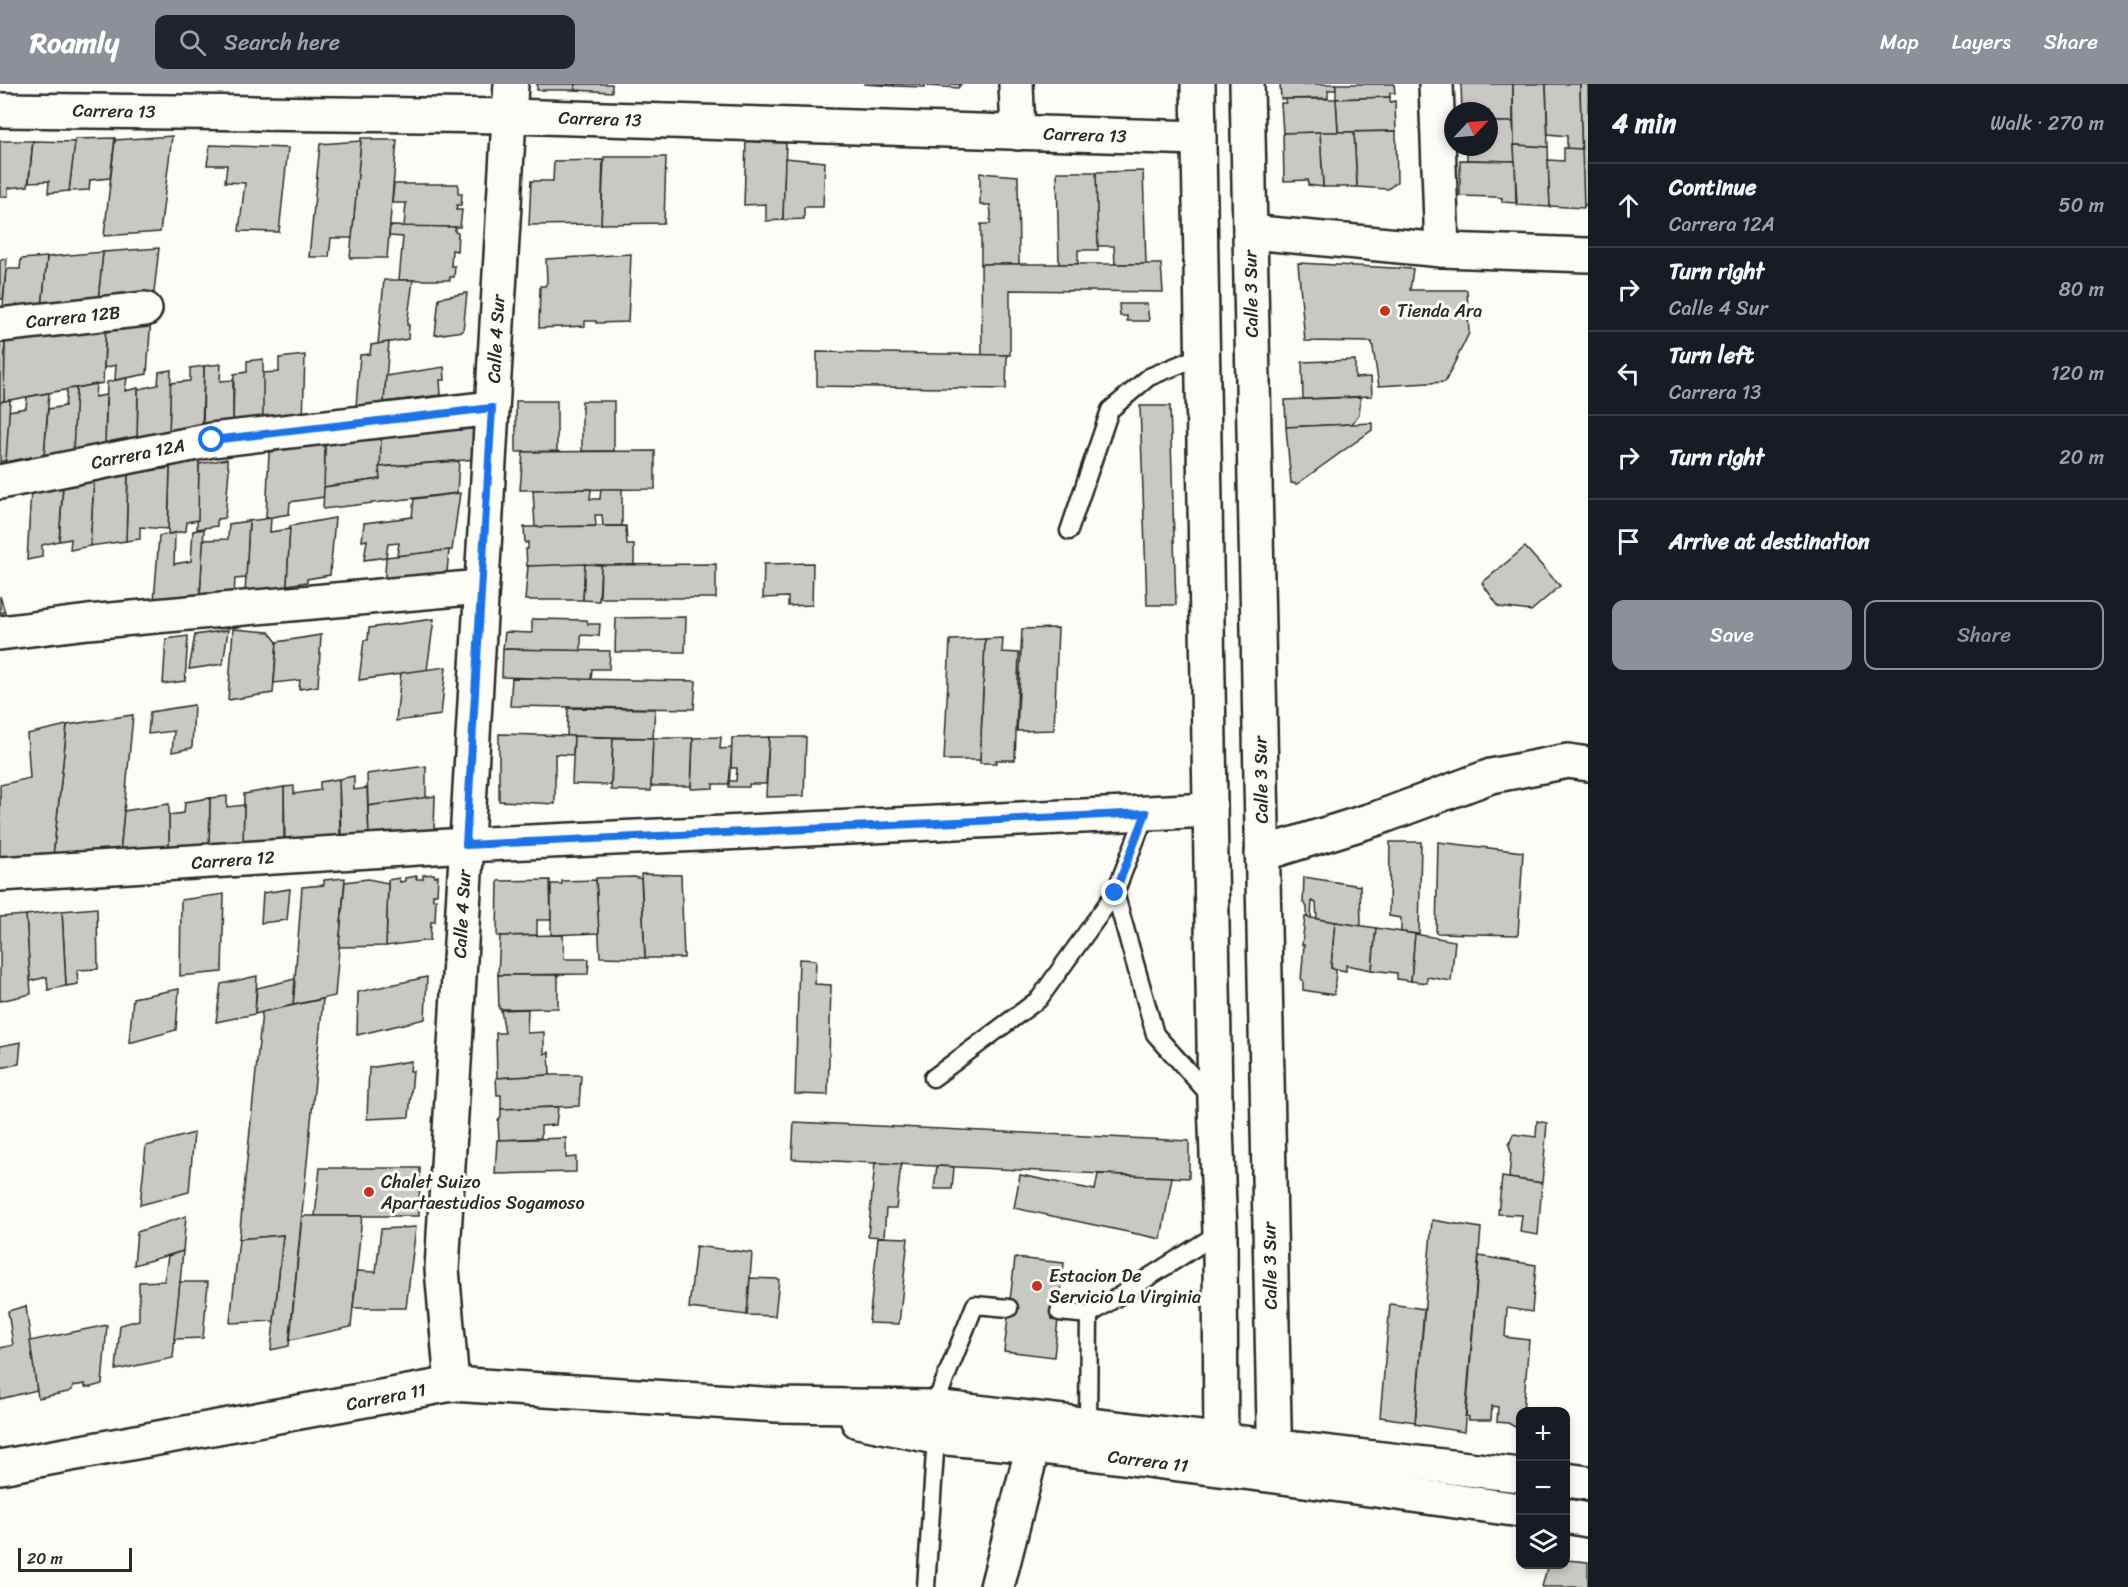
<!DOCTYPE html>
<meta charset="utf-8">
<style>
:root{--surface:#171b24;--page:#20242c;--text:#f1f3f6;--muted:#9ea1a6;--line:#363941;--accent:#8c9099}
body{margin:0;font-family:Sriracha,sans-serif;background:var(--page);color:var(--text)}
.controls{position:absolute;right:18px;bottom:18px;display:grid;overflow:hidden;border-radius:12px;box-shadow:0 3px 9px #0003}
.controls button{width:54px;height:54px;display:grid;place-items:center;padding:0;border:0;border-bottom:2px solid var(--line);background:var(--surface);color:var(--text);font:30px sans-serif}
.compass{position:absolute;left:1444px;top:18px;width:54px;height:54px;border-radius:50%;background:var(--surface);box-shadow:0 3px 9px #0003;rotate:64deg}
.scale{position:absolute;left:18px;bottom:15px;width:114px;box-sizing:border-box;padding-left:6px;border:3px solid #2b2b2b;border-top:0;font-size:16px;line-height:21px;white-space:nowrap;color:#2b2b2b;-webkit-text-stroke:4px #fdfcf7;paint-order:stroke}
.stop{position:absolute;width:18px;height:18px;margin:-14px;border:4px solid #1a73e8;border-radius:50%;background:#fff}
.stop.end{background:#1a73e8;border-color:#fff;box-shadow:0 2px 6px #0008}
.list{margin:0;padding:0;list-style:none}
h2{display:flex;justify-content:space-between;align-items:center;height:78px;margin:0;padding:0 24px;font-size:26px}
h2 small{font-size:20px;font-weight:400;color:var(--muted)}
.list li{display:grid;grid-template-columns:39px 1fr auto;gap:18px;align-items:center;box-sizing:border-box;height:84px;padding:0 24px;border-top:2px solid var(--line)}
.list b{display:block;font-size:22px;white-space:nowrap}
.list p{margin:0;font-size:20px;white-space:nowrap;color:var(--muted)}
.list em{font-size:20px;font-style:normal;color:var(--muted)}
.actions{display:flex;gap:12px;padding:18px 24px}
.actions a{flex:1;padding:14px 0;border:2px solid var(--accent);border-radius:12px;text-align:center;font-size:21px;color:var(--accent)}
.actions .main{background:var(--accent);color:#fff}
.icon{flex:none;width:33px;height:33px;fill:none;stroke:currentColor;stroke-width:2;stroke-linecap:round;stroke-linejoin:round}
.map{position:relative;flex:none;width:1588px;height:1503px;overflow:hidden}
header{display:flex;align-items:center;gap:36px;box-sizing:border-box;height:84px;padding:0 30px;background:var(--accent);color:#fff}
header strong{font-size:28px}
nav{display:flex;gap:33px;margin-inline-start:auto;font-size:21px}
.search{width:420px;height:54px;background:var(--page);display:flex;align-items:center;gap:15px;box-sizing:border-box;padding:0 21px;border-radius:12px;color:var(--muted);font-size:22px}
main{display:flex}
aside{flex:1;background:var(--surface)}
.map>svg:first-child{display:block}
</style>
<header>
<strong>Roamly</strong>
<div class="search"><svg class="icon" aria-label="search" viewBox="0 0 24 24"><circle cx="10" cy="10" r="6"/><path d="M15 15l6 6"/></svg>Search here</div>
<nav><a>Map</a><a>Layers</a><a>Share</a></nav>
</header>
<main>
<div class="map">
<svg width="1588" height="1503" viewBox="0 0 1588 1503">
<rect width="100%" height="100%" fill="#fdfcf7"/>
<filter id="ink" filterUnits="userSpaceOnUse"><feTurbulence type="fractalNoise" baseFrequency=".0167" numOctaves="2"/><feDisplacementMap in="SourceGraphic" scale="12" xChannelSelector="R" yChannelSelector="G"/><feConvolveMatrix kernelMatrix="1 2 1 2 8 2 1 2 1" color-interpolation-filters="sRGB"/></filter>
<g filter="url(#ink)">
<!-- building -->
<g fill="#c9c8c4" stroke="#2b2b2b" stroke-width="1.5">
<rect x="537" y="0" width="38" height="6"/>
<path d="M575 0H612V8L575 6Z"/>
<path d="M863 0H894V2Z"/>
<path d="M894 0H925V3L894 2Z"/>
<path d="M928 0H961L958 4 928 2Z"/>
<path d="M1280 0H1336V6H1328V14L1281 15Z"/>
<path d="M1336 0H1394L1395 9H1390V13L1336 15Z"/>
<path d="M1461 0H1513V38H1489V27H1462Z"/>
<path d="M1513 0H1546L1548 63 1514 61Z"/>
<path d="M1546 0H1580L1582 65H1567V52L1548 50Z"/>
<path d="M1588 0V119L1583 123 1580 0Z"/>
<path d="M1390 13V18L1395 17 1396 47 1338 48 1336 15Z"/>
<path d="M1285 15H1336L1338 48 1283 49 1281 19H1286Z"/>
<path d="M1489 38H1513L1515 77 1467 76V63H1489Z"/>
<path d="M1396 47 1397 98 1388 105 1357 103 1354 48Z"/>
<path d="M1320 48H1354L1357 103H1323Z"/>
<path d="M1320 48 1323 103 1308 101V96L1284 97 1283 49Z"/>
<path d="M172 52 160 148 104 152 115 56Z"/>
<path d="M115 54 110 94 90 96 89 106 69 107 75 55Z"/>
<path d="M361 54H372V56H397L387 174H350Z"/>
<path d="M0 57H33L28 102 8 104V112L0 113Z"/>
<path d="M33 57 75 58 69 107 48 109 49 97 29 98Z"/>
<path d="M361 57 352 154H331L329 173H309L320 60Z"/>
<path d="M746 57 786 59 783 136 766 137V120L744 121Z"/>
<path d="M210 61 288 64 279 148 239 147 245 99 225 98 227 81H207Z"/>
<path d="M1514 61 1548 63 1550 123 1517 121Z"/>
<path d="M1564 64 1582 65 1584 124 1550 122 1548 76 1564 77Z"/>
<path d="M604 73H666L664 139 601 140Z"/>
<path d="M785 74 825 78 823 123H804V135L783 136Z"/>
<path d="M603 76 601 140 529 141 531 97H553L554 77Z"/>
<path d="M1460 76 1515 77 1516 119 1502 118V114L1495 113 1460 112Z"/>
<path d="M1143 87 1146 180H1115L1114 162H1097L1096 88Z"/>
<path d="M1057 88H1096L1098 166H1078V180H1059Z"/>
<path d="M980 89 1018 92 1019 180H981V140H990L991 130 990 121H980Z"/>
<path d="M394 100H458V110H462L461 121H457L456 126H462L460 143H404L406 119H392Z"/>
<path d="M390 142 455 143V148L458 149 457 167 452 166 451 182H455L454 193H450V196H399L403 153 389 152Z"/>
<path d="M159 164 153 217 97 224 103 168Z"/>
<path d="M103 168 97 226 41 232 47 173Z"/>
<path d="M631 170 628 238 596 239V237H585V242L539 244 540 202H545L547 198 546 175Z"/>
<path d="M47 173 41 232 2 235 6 185H20L21 175Z"/>
<path d="M7 175 3 215H0V176Z"/>
<path d="M1298 179 1413 185 1410 206H1467L1469 249 1445 298 1379 302 1372 258 1305 257Z"/>
<path d="M981 180H1161L1163 208 1010 206V271H982Z"/>
<path d="M384 196H413L407 241H409L408 255 378 260Z"/>
<path d="M467 209 463 247 435 251 439 214Z"/>
<path d="M1119 220H1147L1149 237H1127V232H1120Z"/>
<path d="M151 233 147 290 115 296 116 281 104 284 106 239Z"/>
<path d="M106 237 103 299 4 317 5 247Z"/>
<path d="M5 249 4 317 0 318V250Z"/>
<path d="M389 258 384 320 356 323 360 271 370 270 371 261Z"/>
<path d="M817 268 1007 271 1006 305 817 302Z"/>
<path d="M305 271 303 337 262 340V289L279 288V274Z"/>
<path d="M263 275V341H233L234 290 247 288V277Z"/>
<path d="M1355 276V294L1371 293 1372 312 1303 315 1302 278Z"/>
<path d="M221 280 220 297 233 296V341L203 345 204 282Z"/>
<path d="M204 282 202 349 169 354 170 299 190 297V284Z"/>
<path d="M444 283 445 296H440L441 311 384 318 386 292Z"/>
<path d="M171 286 169 352 137 357 138 305 158 301 159 288Z"/>
<path d="M127 294 125 307 138 304 137 357 105 362 107 298Z"/>
<path d="M96 300 95 313 106 311 105 366 72 370 76 304Z"/>
<path d="M76 304 73 369 44 371 48 325 65 322 67 305Z"/>
<path d="M49 309 44 371 5 378 9 327 26 324 27 313Z"/>
<path d="M1361 313 1359 330 1352 340 1286 343 1285 316Z"/>
<path d="M10 316 6 376 0 378V318Z"/>
<path d="M516 317H557V367L516 368Z"/>
<rect x="582" y="317" width="32" height="50"/>
<path d="M1140 322H1170L1176 521H1147Z"/>
<path d="M1372 339V346L1297 400 1291 399 1286 343Z"/>
<path d="M460 343V346L478 344 477 375 379 383 381 350Z"/>
<path d="M381 353 380 395 324 403 325 358 350 355V358Z"/>
<path d="M325 359 324 413 290 418 289 430 266 434 269 368Z"/>
<path d="M655 367V405L520 406 523 368Z"/>
<path d="M227 375 229 386 225 434 217 435V442L197 445 199 380Z"/>
<path d="M193 377H199L198 436 187 438 186 447 168 450 170 382Z"/>
<path d="M459 377 457 409 323 425 324 403 380 395 379 383Z"/>
<path d="M170 384 168 445 140 443V455L126 457 128 390Z"/>
<path d="M128 387 126 457 90 462 94 395Z"/>
<path d="M94 395 90 462 70 466 71 455 59 457 63 402Z"/>
<path d="M63 399 59 457 42 461V473L27 476 31 406Z"/>
<path d="M591 405 590 415H600L601 405H622V442H603L602 431H595L596 442 535 443 533 406Z"/>
<path d="M460 409 452 466 397 472 399 459 388 460 386 473 364 476 367 456 362 457 364 439 412 433 414 415Z"/>
<path d="M271 434 270 448 290 445 287 503 245 510 249 437Z"/>
<path d="M335 434 330 491 307 495V498L287 501 290 442Z"/>
<path d="M249 437 246 494 235 495 234 510 200 513 203 456 228 455 229 440Z"/>
<path d="M626 442 627 461H634V481L527 482 526 465H528V458L525 459 524 443Z"/>
<path d="M204 445 200 511 154 518 159 452 175 449 174 480 191 477 193 447Z"/>
<path d="M1525 463 1560 502 1531 527 1499 523 1482 499Z"/>
<path d="M449 466 446 499 384 506 386 473Z"/>
<path d="M813 479 812 521 788 522V513L763 514 764 480Z"/>
<path d="M585 480 583 516H525L528 482Z"/>
<path d="M585 480 601 481 599 517 583 516Z"/>
<path d="M716 480V514H600L601 481Z"/>
<path d="M0 512 5 528 0 529Z"/>
<path d="M686 533 685 568H615L616 534Z"/>
<path d="M434 535 427 586 359 596 364 556H368L369 544Z"/>
<path d="M532 535 587 536 588 540H600L599 552 581 551V567L503 565 505 548 532 549Z"/>
<path d="M1058 544 1054 646 1017 647 1022 545Z"/>
<path d="M233 545 269 548 277 558 273 609 228 616Z"/>
<path d="M228 546 223 580 189 585 195 551Z"/>
<path d="M321 551 318 602 299 605 300 596 274 599 277 558Z"/>
<path d="M188 552 185 597 163 600 166 555Z"/>
<path d="M1003 554 1002 568 1019 569 1015 676H996L997 679H980L985 555Z"/>
<path d="M985 555 980 676H944L950 556Z"/>
<path d="M503 565 610 567 609 585H592L591 596 502 593Z"/>
<path d="M446 583 441 631 396 637 401 589Z"/>
<path d="M512 594 696 597 694 625 510 622Z"/>
<path d="M194 621 192 664 172 668 174 647 148 650 150 628Z"/>
<path d="M568 624 655 625 653 654 567 652Z"/>
<path d="M133 631 120 771 52 779 67 641Z"/>
<path d="M67 641 52 781 0 787V701L30 694 27 650Z"/>
<path d="M499 650 574 652 573 671 555 670V720L499 717Z"/>
<path d="M574 652 613 654 611 701 572 700Z"/>
<path d="M721 653 720 665 732 664 729 700H713V704L691 705 693 654Z"/>
<path d="M769 653H806L804 712 766 713Z"/>
<path d="M769 653 766 700H749V703H729V697H736L737 684H731L732 654Z"/>
<path d="M613 654H653L651 707 611 706Z"/>
<path d="M653 654H693L691 702H651Z"/>
<path d="M426 682V714L368 722 367 690Z"/>
<path d="M354 692V706L367 704 369 753 341 751 339 695Z"/>
<path d="M339 695 340 753 285 760 284 703 294 702V710L320 706V698Z"/>
<path d="M284 703V757L243 760 244 710Z"/>
<path d="M227 712V723L244 721 243 760 209 764 210 714Z"/>
<path d="M435 712 434 746 369 753 368 722Z"/>
<path d="M210 714 209 766 169 768V731L184 729 185 718Z"/>
<path d="M169 720V768L120 771 124 727Z"/>
<path d="M1390 758H1421L1419 850 1401 848V834L1389 832Z"/>
<path d="M1438 758 1523 768 1518 851 1436 849Z"/>
<path d="M434 790 435 793 438 792 437 810H433V816L436 815 435 838H431L430 856 386 862 388 796 399 794 400 798 405 797V794L417 792 416 795H423V791Z"/>
<path d="M641 790 681 791 684 874H645Z"/>
<path d="M635 793 641 795 645 874 600 873 596 794Z"/>
<path d="M1304 793 1360 802 1361 842 1317 835 1316 819 1312 817 1311 834 1307 833V823L1303 818Z"/>
<path d="M345 794 335 912 293 921 302 803 324 801V796Z"/>
<path d="M368 795 388 799 386 862 339 863 345 798Z"/>
<path d="M550 796 551 836H537V851L497 852 498 797Z"/>
<path d="M596 796 599 849 551 851V800H562V797Z"/>
<path d="M290 805 287 836 261 839 263 809Z"/>
<path d="M224 810 222 888 180 892 181 816Z"/>
<path d="M97 824 98 885 77 886 78 900 66 902 62 827Z"/>
<path d="M62 827 66 902 48 906 47 893 30 897 26 831Z"/>
<path d="M26 831 31 910 0 917V833Z"/>
<path d="M1305 833 1335 838 1331 884 1336 886 1334 911 1303 906V896H1301L1304 861H1302Z"/>
<path d="M1335 838 1376 844 1372 886 1346 881V887L1331 884Z"/>
<path d="M1376 844 1415 850 1411 897 1397 895V889L1372 886Z"/>
<path d="M1415 850 1455 857 1451 897 1427 893V899L1411 897Z"/>
<path d="M563 851 564 875H589L588 890 498 891 500 852Z"/>
<path d="M799 875 816 876 815 900 831 901 828 1011 795 1010Z"/>
<path d="M498 891H558V924L499 925Z"/>
<path d="M257 892 255 930 216 938 221 900Z"/>
<path d="M427 893 425 935 357 951 358 908Z"/>
<path d="M295 895 293 921 255 930 257 904Z"/>
<path d="M179 905 176 946 129 959 133 914Z"/>
<path d="M323 915 289 1262 271 1266 283 1151 239 1155 262 928Z"/>
<path d="M528 925 527 949 544 948V970L549 968 550 991 497 994 496 949H505L501 926Z"/>
<path d="M21 958 19 980 0 984V962Z"/>
<path d="M411 977 410 987H413L409 1033 367 1035 369 984Z"/>
<path d="M550 991H581L579 1022 501 1025V1011H497L496 994Z"/>
<path d="M558 1023 556 1041 541 1042V1054L499 1056 498 1036 501 1032V1025Z"/>
<path d="M1537 1037 1547 1039 1542 1099 1509 1094 1511 1069 1509 1061 1513 1050 1536 1053Z"/>
<path d="M794 1038 1189 1057V1094L792 1075Z"/>
<path d="M194 1049 189 1108 140 1121 146 1062Z"/>
<path d="M566 1054V1074L576 1073V1088L495 1090 497 1056Z"/>
<path d="M875 1079 901 1080 896 1125H886L884 1153 868 1152Z"/>
<path d="M937 1082 954 1083 952 1105H934Z"/>
<path d="M320 1084H420L419 1132H315Z"/>
<path d="M1098 1090 1172 1093 1161 1155 1014 1124 1020 1091 1095 1106Z"/>
<path d="M1502 1093 1542 1099 1538 1151 1520 1148 1522 1131 1498 1130Z"/>
<path d="M186 1132 183 1167 134 1181 137 1148Z"/>
<path d="M302 1132H362L351 1243 290 1256Z"/>
<path d="M1432 1136 1481 1144 1464 1348 1415 1340Z"/>
<path d="M416 1143 406 1224H353L357 1187 376 1188 381 1145Z"/>
<path d="M283 1151 274 1237 230 1239 239 1155Z"/>
<path d="M878 1153 908 1154 899 1240 869 1239Z"/>
<path d="M696 1162 752 1169 747 1231 689 1224Z"/>
<path d="M183 1167 173 1274 116 1286 120 1241 139 1236V1198L164 1197 168 1172Z"/>
<path d="M1479 1172 1536 1181 1532 1228 1507 1224 1505 1253 1529 1256 1523 1328H1520V1341L1515 1343 1508 1339 1497 1338 1498 1323 1492 1322 1491 1336H1468L1469 1333 1466 1332Z"/>
<path d="M1015 1174 1064 1179 1054 1273 1004 1267Z"/>
<path d="M750 1194 779 1195 775 1232 747 1231Z"/>
<path d="M180 1198H208L203 1254 174 1255Z"/>
<path d="M1390 1220 1424 1225 1415 1338 1380 1333Z"/>
<path d="M26 1222 37 1306 0 1315V1264L13 1261 8 1227Z"/>
<path d="M107 1241 102 1300 91 1303H85V1300L73 1302 72 1306 68 1308 38 1314 30 1257Z"/>
<path d="M1566 1476 1588 1478V1503H1542L1548 1480H1566Z"/>
</g>
<g fill="none" stroke-linecap="round" stroke-linejoin="round">
<!-- service casing -->
<g stroke="#2b2b2b" stroke-width="21">
<g id="service">
<path d="M1069 447 1110 326 1149 293 1203 271"/>
<path d="M1115 809 1155 950 1213 1015"/>
<path d="M933 994 1039 915 1115 809 1146 729"/>
<path d="M1059 1228 1089 1231 1220 1148"/>
<path d="M1088 1341 1089 1231"/>
<path d="M926 1503 936 1353 934 1323 975 1221 1009 1224"/>
</g>
</g>
<!-- minor casing -->
<g stroke="#2b2b2b" stroke-width="38">
<g id="minor">
<path d="M1016 0 1018 49"/>
<path d="M1436 0 1442 166"/>
<path d="M0 26 510 32 1199 54"/>
<path d="M1250 148 1442 166 1588 171"/>
<path d="M0 241 145 225"/>
<path d="M0 398 212 356 492 324"/>
<path d="M0 549 88 538 481 503"/>
<path d="M1262 770 1378 734 1491 692 1568 677 1588 680"/>
<path d="M0 790 466 761 1210 726"/>
<path d="M452 1300 442 1185 511 0"/>
<path d="M997 1503 1033 1362 1034 1335"/>
</g>
</g>
<!-- tertiary casing -->
<g stroke="#2b2b2b" stroke-width="38">
<g id="tertiary">
<path d="M1198 0 1215 1018 1220 1148 1221 1384"/>
<path d="M1247 0 1275 1390"/>
</g>
</g>
<!-- secondary casing -->
<g stroke="#2b2b2b" stroke-width="38">
<g id="secondary">
<path d="M858 1337 936 1353 1033 1362 1275 1392 1520 1426"/>
<path d="M0 1383 452 1300 777 1321 934 1323 1520 1391"/>
<path d="M1566 1396 1588 1399"/>
<path d="M1566 1432 1588 1436"/>
</g>
</g>
<!-- service -->
<use href="#service" stroke="#fdfcf7" stroke-width="16"/>
<!-- minor -->
<use href="#minor" stroke="#fdfcf7" stroke-width="33"/>
<!-- tertiary -->
<use href="#tertiary" stroke="#fdfcf7" stroke-width="33"/>
<!-- secondary -->
<use href="#secondary" stroke="#fdfcf7" stroke-width="33"/>
</g>
</g>
<g fill="none" stroke-linecap="round" stroke-linejoin="round" filter="url(#ink)">
<!-- route -->
<path stroke="#1a73e8" stroke-width="8" d="M212 356 492 324 466 761 1146 729 1115 809"/>
</g>
<!-- markers -->
<g fill="#c8321e" stroke="#fdfcf7" stroke-width="2">
<circle cx="1385" cy="227" r="6"/>
<circle cx="369" cy="1108" r="6"/>
<circle cx="1037" cy="1202" r="6"/>
</g>
<g text-anchor="middle" dominant-baseline="central" stroke-width="6" stroke-linejoin="round" paint-order="stroke">
<!-- street labels -->
<g font-size="18" fill="#2b2b2b" stroke="#fdfcf7">
<text transform="translate(114 27) rotate(1)">Carrera 13</text>
<text transform="translate(600 35) rotate(2)">Carrera 13</text>
<text transform="translate(1085 51) rotate(2)">Carrera 13</text>
<text transform="translate(1251 210) rotate(-91)">Calle 3 Sur</text>
<text transform="translate(73 233) rotate(-6)">Carrera 12B</text>
<text transform="translate(496 255) rotate(-87)">Calle 4 Sur</text>
<text transform="translate(138 370) rotate(-11)">Carrera 12A</text>
<text transform="translate(1261 696) rotate(-91)">Calle 3 Sur</text>
<text transform="translate(233 776) rotate(-4)">Carrera 12</text>
<text transform="translate(462 830) rotate(-87)">Calle 4 Sur</text>
<text transform="translate(1270 1182) rotate(-91)">Calle 3 Sur</text>
<text transform="translate(386 1313) rotate(-11)">Carrera 11</text>
<text transform="translate(1148 1377) rotate(7)">Carrera 11</text>
</g>
<!-- poi labels -->
<g font-size="18" fill="#2b2b2b" stroke="#fdfcf7" text-anchor="start">
<text x="1397" y="227">Tienda Ara</text>
<text x="381" y="1098">Chalet Suizo<tspan x="381" dy="21">Apartaestudios Sogamoso</tspan></text>
<text x="1049" y="1192">Estacion De<tspan x="1049" dy="21">Servicio La Virginia</tspan></text>
</g>
</g>
</svg>
<div class="controls">
<button>+</button>
<button>−</button>
<button><svg class="icon" aria-label="layers" viewBox="0 0 24 24"><path d="M12 4l9 5-9 5-9-5zM3 14l9 5 9-5"/></svg></button>
</div>
<svg class="compass" viewBox="-18 -18 36 36"><path d="M0-13l5 13h-10z" fill="#e53935"/><path d="M0 13l5-13h-10z" fill="#9ea1a6"/></svg>
<div class="scale">20 m</div>
<div class="stop" style="left:212px;top:356px"></div>
<div class="stop end" style="left:1115px;top:809px"></div>
</div>
<aside>
<h2>4 min<small>Walk · 270 m</small></h2>
<ul class="list">
<li><svg class="icon" aria-label="ahead" viewBox="0 0 24 24"><path d="M12 20V5M6 11l6-6 6 6"/></svg><div><b>Continue</b><p>Carrera 12A</p></div><em>50 m</em></li>
<li><svg class="icon" aria-label="right" viewBox="0 0 24 24"><path d="M7 20v-9h11M14 6l5 5-5 5"/></svg><div><b>Turn right</b><p>Calle 4 Sur</p></div><em>80 m</em></li>
<li><svg class="icon" aria-label="left" viewBox="0 0 24 24"><path d="M17 20v-9H6M10 6l-5 5 5 5"/></svg><div><b>Turn left</b><p>Carrera 13</p></div><em>120 m</em></li>
<li><svg class="icon" aria-label="right" viewBox="0 0 24 24"><path d="M7 20v-9h11M14 6l5 5-5 5"/></svg><div><b>Turn right</b></div><em>20 m</em></li>
<li><svg class="icon" aria-label="arrive" viewBox="0 0 24 24"><path d="M6 21V4h12l-3 4 3 4H6"/></svg><div><b>Arrive at destination</b></div></li>
</ul>
<div class="actions"><a class="main">Save</a><a>Share</a></div>
</aside>
</main>
